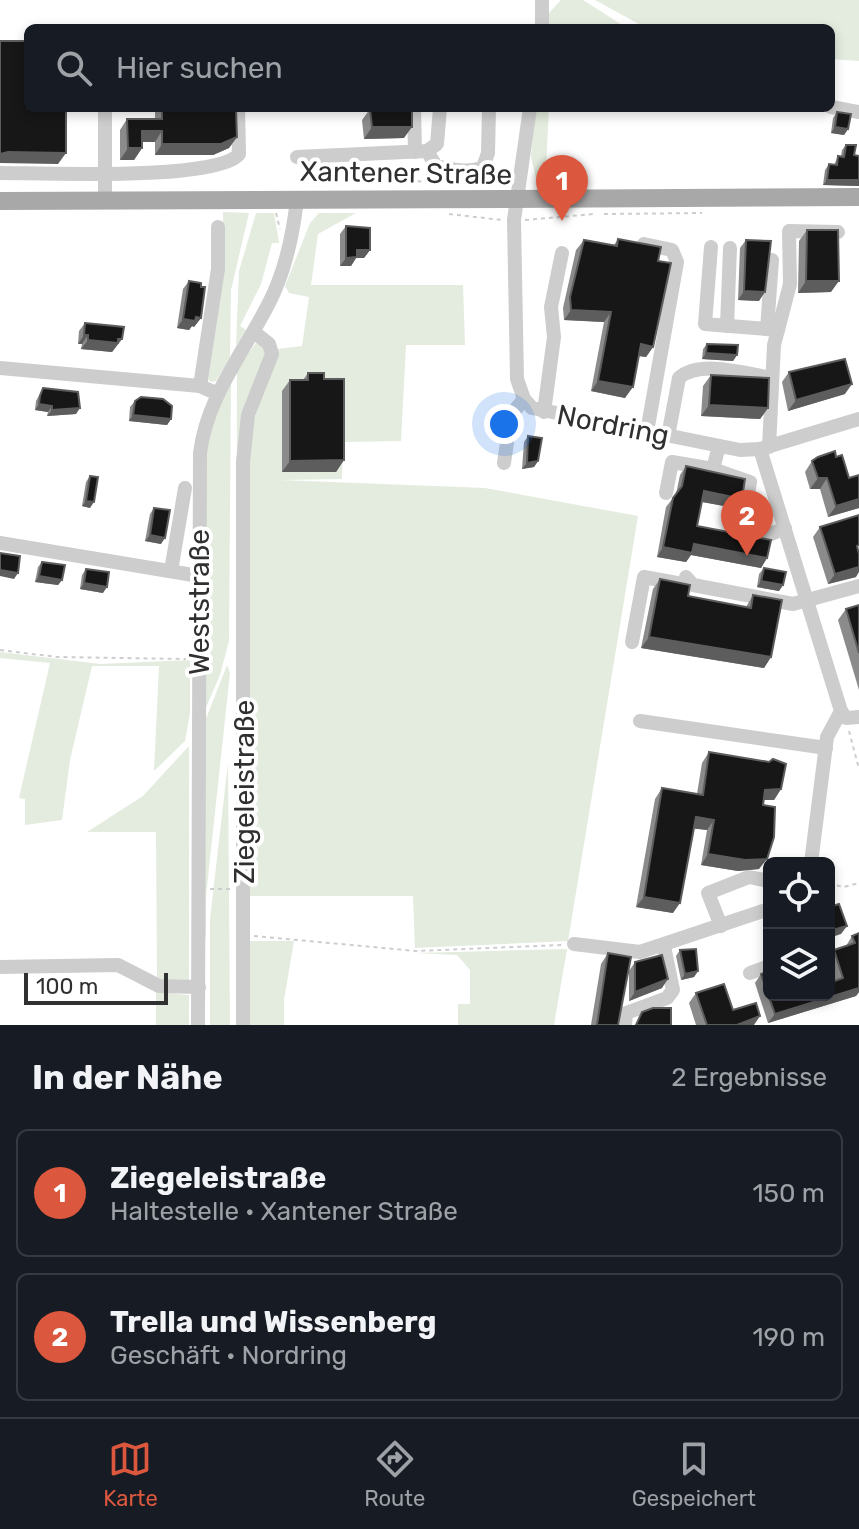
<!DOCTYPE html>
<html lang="de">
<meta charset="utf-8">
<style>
:root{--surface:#171b24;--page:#20242c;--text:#f1f3f6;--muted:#9ea1a6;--line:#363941;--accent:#db583e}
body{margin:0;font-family:Rubik,sans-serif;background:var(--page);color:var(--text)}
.controls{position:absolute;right:24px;bottom:24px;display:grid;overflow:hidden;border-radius:12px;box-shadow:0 4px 12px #0003}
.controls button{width:72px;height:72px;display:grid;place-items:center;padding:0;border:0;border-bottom:2px solid var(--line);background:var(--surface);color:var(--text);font:40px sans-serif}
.scale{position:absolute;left:24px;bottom:20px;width:144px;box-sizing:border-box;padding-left:8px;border:4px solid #303030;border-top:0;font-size:22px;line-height:28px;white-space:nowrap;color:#303030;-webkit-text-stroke:6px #fff;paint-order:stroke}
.you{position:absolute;left:504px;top:424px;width:28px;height:28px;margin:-20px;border:6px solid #fff;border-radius:50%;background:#1a73e8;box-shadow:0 0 0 12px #1a73e833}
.badge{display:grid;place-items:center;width:52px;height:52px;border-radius:50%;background:var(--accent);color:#fff;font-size:26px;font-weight:700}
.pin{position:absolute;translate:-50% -66px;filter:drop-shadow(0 2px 4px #0008)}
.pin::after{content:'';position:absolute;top:42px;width:28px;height:24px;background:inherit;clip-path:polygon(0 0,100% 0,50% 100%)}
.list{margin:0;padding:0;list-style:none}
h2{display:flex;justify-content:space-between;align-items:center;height:104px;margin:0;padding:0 32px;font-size:34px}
h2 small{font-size:26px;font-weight:400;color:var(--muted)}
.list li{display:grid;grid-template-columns:52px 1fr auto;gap:24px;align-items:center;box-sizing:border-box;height:128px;margin:0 16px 16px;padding:0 16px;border:2px solid var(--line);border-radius:12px}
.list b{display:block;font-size:30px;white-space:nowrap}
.list p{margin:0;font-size:26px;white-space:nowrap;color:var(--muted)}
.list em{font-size:26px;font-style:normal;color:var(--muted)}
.icon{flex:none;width:44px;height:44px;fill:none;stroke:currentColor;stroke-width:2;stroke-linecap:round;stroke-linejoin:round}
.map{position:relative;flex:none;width:859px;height:1025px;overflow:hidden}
.search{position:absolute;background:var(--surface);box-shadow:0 4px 12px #0003;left:24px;right:24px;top:24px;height:88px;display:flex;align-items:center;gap:20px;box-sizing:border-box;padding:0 28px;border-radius:12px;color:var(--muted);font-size:30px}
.sheet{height:392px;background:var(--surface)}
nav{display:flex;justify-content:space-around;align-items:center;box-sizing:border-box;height:112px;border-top:2px solid var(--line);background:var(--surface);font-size:22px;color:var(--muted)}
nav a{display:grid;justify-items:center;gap:4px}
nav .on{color:var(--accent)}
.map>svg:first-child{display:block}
</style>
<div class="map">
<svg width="859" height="1025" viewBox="0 0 859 1025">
<rect width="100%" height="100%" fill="#fff"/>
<!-- green -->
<g fill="#e3ecdf">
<path d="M561 0H583L627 28H547L549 13Z"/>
<path d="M595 0H859V61L831 59V28H646Z"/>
<path d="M535 108H549L545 187H538L531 157Z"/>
<path d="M223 212 249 213 231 290 230 357 216 381 211 382 208 379 224 272Z"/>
<path d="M256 213H274L279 243H272L261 284 240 326 246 330 236 346 239 271Z"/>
<path d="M319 213H356L318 234 311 285H463L465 345H406L401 441 343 442 342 479 280 480 485 488 638 516 568 941 415 948 413 896H250L249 436 277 349 302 346 309 297 289 293 285 286 310 223Z"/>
<path d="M256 343 265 347C266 369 247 393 242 416L241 734 236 776 237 370Z"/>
<path d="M231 381 229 641 220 675 204 712 203 462 208 428Z"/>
<path d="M0 652 100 664 190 660V713L185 741 154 771 159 666H92L70 760 62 820 25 825V799L19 798 50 663 0 658Z"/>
<path d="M227 665 230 673 206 896V937H203L204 724Z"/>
<path d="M189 746V982H164L157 978 156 832H87L143 796Z"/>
<path d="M228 763 230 1025H210V919Z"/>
<path d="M250 941H294L284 1000V1025H247Z"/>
<path d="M567 949 554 1025H458V1004H470V970L457 955 415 953Z"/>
<path d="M156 992 189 995V1025H156Z"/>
</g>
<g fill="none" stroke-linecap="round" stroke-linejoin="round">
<!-- path -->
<g stroke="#cdcdcd" stroke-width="2" stroke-dasharray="4 4" stroke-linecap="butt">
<path d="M386 183 407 179 438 185"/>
<path d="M276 213 280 229"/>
<path d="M449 214 502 220"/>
<path d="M604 214 702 213"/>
<path d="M525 220 594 214"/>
<path d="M0 650 57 657 186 659"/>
<path d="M849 731 859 769"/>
<path d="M829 884 844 887 859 883"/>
<path d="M210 889H231"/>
<path d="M254 936 416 951 562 945"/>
</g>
<!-- minor -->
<g stroke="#cdcdcd" stroke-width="14">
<path d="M542 28V0"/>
<path d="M831 107 859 112"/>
<path d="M414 108 415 152"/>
<path d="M530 108 514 220 517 379 524 399 532 408 740 450 760 449 859 419"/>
<path d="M427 151 436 166C450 170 471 173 483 167L488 153 489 108"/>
<path d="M297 157 427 151 437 144 440 108"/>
<path d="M0 173C41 173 219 181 239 154L238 108"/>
<path d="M105 200V108"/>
<path d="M644 244 672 250 677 262 647 432"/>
<path d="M711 247 705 324 778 330"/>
<path d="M727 326 730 248"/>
<path d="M767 329 772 260"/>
<path d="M0 368 200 386 218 394"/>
<path d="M200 386 218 269V227"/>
<path d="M544 412 554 337 551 307 562 253"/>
<path d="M668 436 679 378C700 359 747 374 772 378"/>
<path d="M769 447 774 345 790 284 789 231 838 232"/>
<path d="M760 449 841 711 846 718 859 717"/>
<path d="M504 463 511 415 524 399"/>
<path d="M713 469 750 482 746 507"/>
<path d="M666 493 672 462 713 469 719 446"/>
<path d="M740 535 764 537 785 528"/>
<path d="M0 543 199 576"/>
<path d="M171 571 185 488"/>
<path d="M686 577 693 585 793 604 859 586"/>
<path d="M632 642 644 577 677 583"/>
<path d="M640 721 826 748"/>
<path d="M811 863 827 737 841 711"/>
<path d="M721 926 708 893 749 877 769 881"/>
<path d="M574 944 640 952 769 909"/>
<path d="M0 967 118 965 159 986 199 987"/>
<path d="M750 973 769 966"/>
<path d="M198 1025 200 453C207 396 245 351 270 301 286 269 293 235 297 199"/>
<path d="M243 1025V462L248 415 272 354 269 344 254 332"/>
<path d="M625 1025 626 1013 667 998 673 990 665 951 660 946"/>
</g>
<!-- major -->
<path stroke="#a8a8a8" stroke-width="18" d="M0 201C286 199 573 200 859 197"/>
</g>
<!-- wall -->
<g fill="#8b8b8b">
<path d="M120 108H236L237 137 229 148 213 155H155V142H142V148L134 160H120V130L127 119H155V112H120Z"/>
<path d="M386 108H412L404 138 364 139 362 120 370 109Z"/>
<path d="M837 112 848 129 844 135 831 133 833 118Z"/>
<path d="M846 145 854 155 859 156V186L823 185 825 170 829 164 834 165 838 156H841L842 150Z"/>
<path d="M346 226 370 250 364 258H356L351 266H340V234Z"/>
<path d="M807 230 831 292 798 293 799 241Z"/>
<path d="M618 239 658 261 653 347 646 357 638 356 625 398 591 391 604 322 564 320 563 308 576 250 584 240 614 245Z"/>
<path d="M746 240 759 301 738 300 740 248Z"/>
<path d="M189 281 201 318 194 327 192 326 189 330 177 328 183 289Z"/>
<path d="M85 323 122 339 112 352 81 349 82 344H78L79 331Z"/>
<path d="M707 344 737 355 733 361 702 359 703 349Z"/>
<path d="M789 372 845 394 788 411 782 382Z"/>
<path d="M308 373 324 379 344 460 336 472H282V391L290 380H303Z"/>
<path d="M711 375 768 408 760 419 701 416 703 386Z"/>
<path d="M43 388 76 414 47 416 48 412 35 410 36 401Z"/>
<path d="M135 401 171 419 167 425 129 421 130 407Z"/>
<path d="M528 436 538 461 534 467 522 469 524 442Z"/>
<path d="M836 457 849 478 859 475V508L828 517 820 489H810L805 472 812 461Z"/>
<path d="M686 466 742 499 735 508 702 502 697 526 767 558 761 568 691 555 686 562 657 557 666 507 676 494 680 475Z"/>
<path d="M90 476V508L82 506 86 482Z"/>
<path d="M154 508 161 544 145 541 150 514Z"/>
<path d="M820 527 856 577 828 584 813 537Z"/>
<path d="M42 562 62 580 58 585 35 582 38 567Z"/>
<path d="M764 568 783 585 779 591 757 587 759 574Z"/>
<path d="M86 569 103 593 80 589 82 575Z"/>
<path d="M660 579 688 596 746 607 753 595 771 657 764 668 641 648 653 589Z"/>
<path d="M859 605V690L838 620 846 609Z"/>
<path d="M709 752 781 789 774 800H763L759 869 738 871 701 865 707 830 694 828 673 913 636 907 655 799 662 788 697 794 702 763Z"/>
<path d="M859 933V992L856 996 768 1023 755 983 761 974 829 995 834 981 829 965V957L834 950 846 946 852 936Z"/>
<path d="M680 950 698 971 694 977 681 980 676 956Z"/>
<path d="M608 953 618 1025H591L601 964Z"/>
<path d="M635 962 662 988 629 1001V971Z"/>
<path d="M696 993 733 1010 754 1025H696L689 1003Z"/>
</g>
<!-- shaded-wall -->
<g fill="#5d5d5d">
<path d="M122 108H157L155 112H120Z"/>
<path d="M372 127H412L404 138 364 139Z"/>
<path d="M835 127 848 129 844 135 831 133Z"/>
<path d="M142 131H162L155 142H135Z"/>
<path d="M237 137 229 148 213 155H155L162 144Z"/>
<path d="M128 148H142L134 160H120Z"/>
<path d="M8 152 66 153 58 164 0 163V154Z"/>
<path d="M827 180H859V186L823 185Z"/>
<path d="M357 250H370L364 258H356L351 266H340L346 258Z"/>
<path d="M806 281H839L831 292 798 293Z"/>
<path d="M744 291 765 292 759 301 738 300Z"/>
<path d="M571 310 611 312 604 322 564 320Z"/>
<path d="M196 317 201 318 194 327 192 326 189 330 177 328 183 319Z"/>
<path d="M84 335H88L82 344H78Z"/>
<path d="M122 339 112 352 81 349 88 340Z"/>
<path d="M641 344 653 347 646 357 633 355Z"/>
<path d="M706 353 737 355 733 361 702 359Z"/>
<path d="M598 381 633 387 625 398 591 391Z"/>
<path d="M852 384 845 394 788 411 796 400Z"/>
<path d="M39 404 52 406 48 412 35 410Z"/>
<path d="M709 405 768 408 760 419 701 416Z"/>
<path d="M80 408 76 414 47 416 52 410Z"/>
<path d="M133 415 171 419 167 425 129 421Z"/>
<path d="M344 460 336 472H282L290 461Z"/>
<path d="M538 461 534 467 522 469 527 463Z"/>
<path d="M818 478H827L820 489H810Z"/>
<path d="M704 491 742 499 735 508 697 501Z"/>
<path d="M859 499V508L828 517 836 506Z"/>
<path d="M86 501 94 502 90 508 82 506Z"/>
<path d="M150 535 165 538 161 544 145 541Z"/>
<path d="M694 544 767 558 761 568 691 555 686 562 657 557 663 547Z"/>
<path d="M859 567V572L856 577 828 584 835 574Z"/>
<path d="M0 570 18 573 14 579 0 576Z"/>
<path d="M39 576 62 580 58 585 35 582Z"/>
<path d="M761 581 783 585 779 591 757 587Z"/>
<path d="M84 583 107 587 103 593 80 589Z"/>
<path d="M649 637 771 657 764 668 641 648Z"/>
<path d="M781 789 774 800H758L765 790Z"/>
<path d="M696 817 714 820 707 830 688 828Z"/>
<path d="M708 854 767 859 759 869 738 871 701 865Z"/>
<path d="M644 897 680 903 673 913 636 907Z"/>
<path d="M847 926 841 934 829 938V931Z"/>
<path d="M698 971 694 977 681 980 685 974Z"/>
<path d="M668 979 662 988 629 1001 635 992Z"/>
<path d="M859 985V992L856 996 768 1023 775 1014Z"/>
<path d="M760 1016 754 1025H737Z"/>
</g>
<!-- building -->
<g fill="#171717" stroke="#5d5d5d" stroke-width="2">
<path d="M0 41H28V108H66V153L8 152 0 154Z"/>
<path d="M162 108H236L237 137 221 144H162V131H142V148H128L127 119H162Z"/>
<path d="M412 108V127H372L370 109Z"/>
<path d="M837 112 851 114 848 129 835 127Z"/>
<path d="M846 145H856L854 155 859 156V180H827L829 164 837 165 838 156 844 157Z"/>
<path d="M346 226 370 228V250H357V257L346 258Z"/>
<path d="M807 230H838L839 281H806Z"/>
<path d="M618 239 661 247 658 261 671 263 653 347 641 344 633 387 598 381 611 312 571 310 570 297 584 240 617 246Z"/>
<path d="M746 240 771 241 765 292 744 291Z"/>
<path d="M189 281 201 283V287H205L201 318 196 317 195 321 183 319Z"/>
<path d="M85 323 124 327 122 339H118V343L88 340V335H84Z"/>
<path d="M707 344 738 345 737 355 706 353Z"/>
<path d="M845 359 852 384 796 400 789 372Z"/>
<path d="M308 373H324V379H344V460L290 461V380H308Z"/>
<path d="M711 375 769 378 768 408 709 405Z"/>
<path d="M43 388 78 392 80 408 52 410V406L39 404 40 396Z"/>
<path d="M141 397 163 399 172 406 171 419 133 415 135 401Z"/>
<path d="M528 436 542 438 538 461 527 463Z"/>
<path d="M835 451 836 457 842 455 849 478 859 475V499L836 506 827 478H818L812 461 818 457Z"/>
<path d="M686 466 745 479 742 499 704 491 697 526 771 540 767 558 694 544 692 553 663 547 673 498 682 486Z"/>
<path d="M90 476 98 477 94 502 86 501Z"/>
<path d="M154 508 170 510 165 538 150 535Z"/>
<path d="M859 515V545L857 546 859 554V567L835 574 820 527Z"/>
<path d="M0 553 20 556 18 573 0 570Z"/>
<path d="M42 562 65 565 62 580 39 576Z"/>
<path d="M764 568 786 572 783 585 761 581Z"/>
<path d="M86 569 109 572 107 587 84 583Z"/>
<path d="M660 579 690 585 688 596 751 608 753 595 782 600 771 657 649 637Z"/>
<path d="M859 605V653L846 609Z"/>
<path d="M709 752 769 762 773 759 786 764 781 789 765 790 763 805 775 807 774 837 767 859 745 860 708 854 714 820 696 817 680 903 644 897 662 788 703 795Z"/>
<path d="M839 904 847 926 829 931V907Z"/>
<path d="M859 933V988L775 1014 761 974 769 971V995H829V983L843 978 834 950 855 943 852 936Z"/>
<path d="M696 949 698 971 685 974 680 950Z"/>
<path d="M608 953 631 957 618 1025H597Z"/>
<path d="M662 955 668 979 635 992V962Z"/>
<path d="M724 984 733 1010 756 1003 760 1016 737 1025H707L696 993Z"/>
<path d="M653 1008H671V1025H636L642 1012Z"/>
</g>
<g text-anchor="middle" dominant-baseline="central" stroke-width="8" stroke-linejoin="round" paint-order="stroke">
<!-- street labels -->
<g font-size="28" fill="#303030" stroke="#fff">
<text transform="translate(406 173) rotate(1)">Xantener Straße</text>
<text transform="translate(613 425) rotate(11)">Nordring</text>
<text transform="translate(199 602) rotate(-90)">Weststraße</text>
<text transform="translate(244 792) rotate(-90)">Ziegeleistraße</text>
</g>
</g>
</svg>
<div class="controls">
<button><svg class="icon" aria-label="locate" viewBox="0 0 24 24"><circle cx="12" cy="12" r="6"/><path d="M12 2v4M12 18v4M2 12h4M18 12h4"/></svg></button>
<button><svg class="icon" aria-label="layers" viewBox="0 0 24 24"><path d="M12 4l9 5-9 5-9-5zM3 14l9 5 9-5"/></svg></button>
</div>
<div class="scale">100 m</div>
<div class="you"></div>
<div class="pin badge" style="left:562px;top:221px">1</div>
<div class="pin badge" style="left:747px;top:556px">2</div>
<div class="search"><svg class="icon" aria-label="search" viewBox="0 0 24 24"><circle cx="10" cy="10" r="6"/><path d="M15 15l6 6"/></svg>Hier suchen</div>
</div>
<section class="sheet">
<h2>In der Nähe<small>2 Ergebnisse</small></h2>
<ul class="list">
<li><span class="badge">1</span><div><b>Ziegeleistraße</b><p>Haltestelle · Xantener Straße</p></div><em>150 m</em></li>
<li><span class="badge">2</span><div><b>Trella und Wissenberg</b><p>Geschäft · Nordring</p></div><em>190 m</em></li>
</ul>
</section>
<nav>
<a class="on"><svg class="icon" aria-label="map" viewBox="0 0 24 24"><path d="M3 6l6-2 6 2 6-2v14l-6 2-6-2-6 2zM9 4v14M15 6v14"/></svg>Karte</a>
<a><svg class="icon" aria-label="directions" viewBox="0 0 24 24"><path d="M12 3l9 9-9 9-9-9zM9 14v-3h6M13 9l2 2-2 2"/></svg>Route</a>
<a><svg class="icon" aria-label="saved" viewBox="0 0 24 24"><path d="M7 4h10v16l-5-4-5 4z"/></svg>Gespeichert</a>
</nav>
